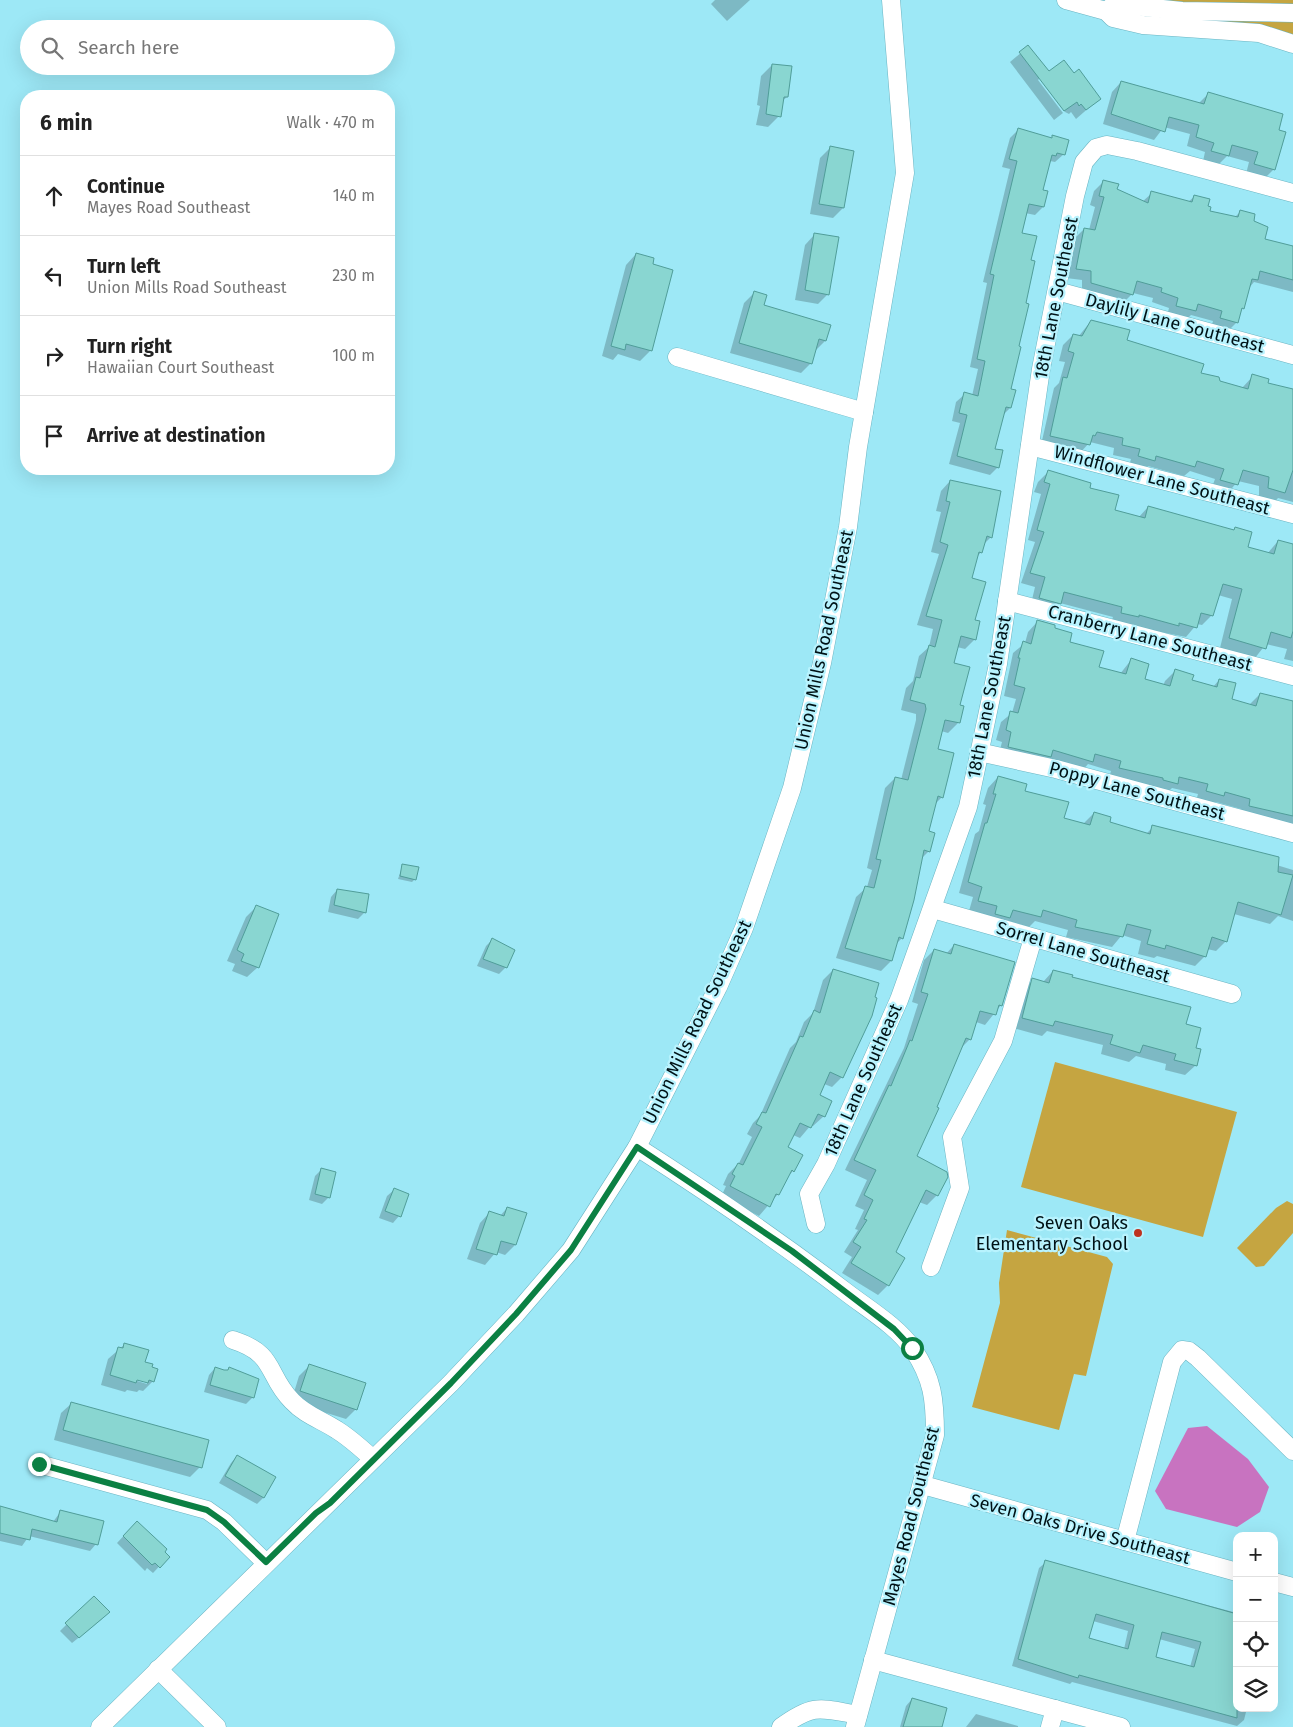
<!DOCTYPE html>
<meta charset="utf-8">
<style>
:root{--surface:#fff;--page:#f6f6f6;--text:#222;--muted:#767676;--line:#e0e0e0}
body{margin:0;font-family:"Fira Sans",sans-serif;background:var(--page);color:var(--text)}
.controls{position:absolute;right:15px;bottom:15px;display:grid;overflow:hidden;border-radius:10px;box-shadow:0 5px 20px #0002}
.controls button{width:45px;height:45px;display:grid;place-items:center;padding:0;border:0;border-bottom:1px solid var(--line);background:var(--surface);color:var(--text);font:25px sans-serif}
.stop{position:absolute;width:15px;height:15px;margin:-11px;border:4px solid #0b8043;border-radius:50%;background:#fff}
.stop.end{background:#0b8043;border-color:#fff;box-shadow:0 1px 5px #0008}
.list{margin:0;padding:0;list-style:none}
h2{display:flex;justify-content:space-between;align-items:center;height:65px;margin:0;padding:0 20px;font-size:21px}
h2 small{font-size:16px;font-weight:400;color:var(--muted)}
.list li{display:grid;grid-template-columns:32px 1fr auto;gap:15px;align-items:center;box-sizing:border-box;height:80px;padding:0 20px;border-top:1px solid var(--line)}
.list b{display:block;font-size:19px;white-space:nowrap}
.list p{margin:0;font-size:16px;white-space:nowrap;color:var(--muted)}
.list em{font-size:16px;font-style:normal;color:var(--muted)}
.icon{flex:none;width:28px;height:28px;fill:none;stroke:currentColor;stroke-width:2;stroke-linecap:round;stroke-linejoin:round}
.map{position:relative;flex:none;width:1293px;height:1727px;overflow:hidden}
.search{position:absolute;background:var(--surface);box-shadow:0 5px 20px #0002;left:20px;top:20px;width:375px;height:55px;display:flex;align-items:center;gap:12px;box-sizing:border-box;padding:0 18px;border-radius:28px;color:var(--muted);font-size:19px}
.panel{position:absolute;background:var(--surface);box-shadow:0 5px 20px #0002;left:20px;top:90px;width:375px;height:385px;border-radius:20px}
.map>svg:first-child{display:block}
</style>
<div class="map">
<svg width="1293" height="1727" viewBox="0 0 1293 1727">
<rect width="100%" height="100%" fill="#9de8f6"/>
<!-- green -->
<g fill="#c5a541">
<path d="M1126 0H1293V44Z"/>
<path d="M1055 1062 1237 1112 1203 1237 1021 1187Z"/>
<path d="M1287 1201 1293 1204V1233L1264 1266 1256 1267 1237 1248 1276 1208Z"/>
<path d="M1007 1230 1107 1257 1113 1264 1086 1376 1074 1374 1059 1430 972 1407 1000 1303 999 1283Z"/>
</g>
<!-- water -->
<path fill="#c873c0" d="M1207 1426 1248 1459 1269 1487 1260 1512 1237 1527 1166 1509 1155 1491 1188 1428Z"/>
<!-- shadow -->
<g fill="#0003" fill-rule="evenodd">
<path d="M715 0H750L727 21 711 4Z"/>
<path d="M1028 47 1049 73 1074 75 1099 99 1076 119 1071 112 1069 114 1065 112 1040 78 1038 80 1063 113 1054 120 1010 62Z"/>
<path d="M772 65 787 97 782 101 779 116 768 127 756 125 760 106 757 105 761 76Z"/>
<path d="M1121 82 1198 104 1208 94 1274 169 1264 179 1246 174 1249 162 1227 156 1218 165 1203 161 1205 152 1187 146 1190 134 1164 127 1154 140 1103 124 1112 92Z"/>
<path d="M1018 130 1051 139 1053 137 1064 154 1055 162 1050 161 1042 191 1043 207 1035 215 1025 213 1021 234 1030 261 1010 389 1014 391 1010 408 1003 415 993 449 998 467 990 475 949 464 960 423 952 421 956 402 965 394 972 396 978 369 970 367 987 283 983 282 1010 169 1002 167 1010 138Z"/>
<path d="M830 148 843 208 833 218 810 214 820 158Z"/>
<path d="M1104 181 1116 190 1142 202 1152 193 1188 202 1195 196 1207 207 1208 212 1235 217 1240 212 1252 221 1264 240 1293 248V292L1254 282 1249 288 1237 322 1227 332 1211 328 1213 321 1191 315 1185 321 1167 316 1169 308 1152 302 1153 298 1133 293 1122 304 1082 293V280L1066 278 1074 239 1084 229 1089 230 1095 207 1090 205 1094 191Z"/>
<path d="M815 234 828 294 818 304 795 300 805 245Z"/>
<path d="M636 254 650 351 640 361 618 354 613 360 602 356 626 265Z"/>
<path d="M755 292 762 305 829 326 825 341 815 351 811 363 801 373 730 353 744 303Z"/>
<path d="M1091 321 1126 340 1219 382 1242 388 1253 376 1266 384 1293 390V502L1278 498 1274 503 1259 498V486L1238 481 1227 494 1211 490 1215 479 1190 471 1184 476 1148 466 1144 470 1129 466 1131 459 1113 455 1114 448 1090 442 1079 454 1041 445 1054 388 1059 383 1065 362 1059 361 1063 345 1073 335 1078 337Z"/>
<path d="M1048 472 1088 489 1113 511 1138 518 1148 507 1233 531 1236 528 1247 548 1267 554 1278 541 1293 545V661L1284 659 1287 649 1266 644 1255 658 1220 648 1232 599 1218 595 1212 615 1202 625 1197 624 1186 637 1111 622 1113 617 1060 603 1049 613 1030 608 1035 587 1021 583 1035 542 1028 540 1041 494 1034 492 1038 482Z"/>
<path d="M950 481 991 537 983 545 981 552 977 557 971 578 975 639 965 649 957 647 953 664 959 706 962 707 958 723 948 733 941 731 936 750 942 797 935 804 927 832 929 851 921 859 902 938 896 944 891 961 881 971 836 958 856 897 867 887 872 870 867 868 885 788 895 778 901 780 916 720V714L901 710 906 688 913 681 919 656 929 647 933 629 917 625 939 554 931 552 941 512 936 511 941 491Z"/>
<path d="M1038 621 1053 629 1098 668 1120 674 1131 660 1143 680 1163 686 1165 681 1175 671 1191 681 1213 687 1219 680 1231 700 1249 705 1260 694 1293 702V829L1239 816 1241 809 1216 802 1212 805 1196 801 1198 794 1172 788 1166 794 1109 778 1111 771 1088 764 1082 771 998 757 1002 742 996 740 1001 722 1012 713 1016 699 1004 696 1013 653 1025 643 1028 632Z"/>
<path d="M998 777 1063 819 1084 823 1094 813 1108 823 1146 834 1153 827 1293 870V921L1278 916 1270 924 1234 914 1226 941 1216 951 1207 949 1205 956 1195 966 1157 956 1154 958 1138 954 1141 941 1122 935 1112 947 1066 937 1068 930 1035 921 1029 927 1006 920 999 928 969 911 973 897 959 893 975 834 979 831 986 805 983 804 988 788Z"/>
<path d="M403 865 415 879 412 882 398 879Z"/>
<path d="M337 890 365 912 358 919 328 912 331 897Z"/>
<path d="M256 907 258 967 247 977 232 971 235 964 227 961 246 917Z"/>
<path d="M492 940 506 967 499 974 477 966 486 946Z"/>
<path d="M954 945 1001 1005 985 1025 976 1022 970 1039 960 1049 915 1157 946 1177 937 1195 927 1205 919 1202 894 1253 888 1285 878 1295 842 1273 852 1257 844 1252 858 1230 855 1229 864 1210 855 1206 867 1180 845 1170 904 1048 918 1004 912 1002 924 960 934 950 946 954Z"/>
<path d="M833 970 842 1077 832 1087 824 1084 819 1096 824 1116 813 1126 811 1125 800 1138 793 1135 787 1148 793 1171 786 1178 778 1194 759 1216 721 1197 726 1186 723 1185 728 1174 739 1163 752 1137 747 1134 753 1123 760 1116 790 1048 796 1042 804 1022 813 1013 823 980Z"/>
<path d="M1053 971 1185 1024 1194 1049 1196 1065 1185 1075 1165 1070 1166 1064 1136 1056 1129 1062 1101 1054 1103 1045 1047 1031 1042 1036 1013 1028 1023 990 1033 980 1043 982Z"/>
<path d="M322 1169 329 1197 322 1204 309 1200 315 1176Z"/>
<path d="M394 1190 399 1216 393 1223 379 1218 387 1196Z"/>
<path d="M507 1208 515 1245 505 1255 496 1252 485 1265 467 1259 480 1223 490 1212 500 1216Z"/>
<path d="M124 1345 144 1362 153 1381 143 1391 139 1390 137 1392 127 1390 125 1392 101 1385 108 1359ZM131 1379 147 1381V1384Z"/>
<path d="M309 1366 356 1409 346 1419 291 1402 299 1376Z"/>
<path d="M215 1368 258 1380 252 1398 246 1404 204 1392 209 1375Z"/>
<path d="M72 1403 200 1467 190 1477 54 1440 61 1413Z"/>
<path d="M237 1456 275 1477 263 1498 257 1504 219 1483 231 1463Z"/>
<path d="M0 1507 53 1522 61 1511 96 1544 90 1551 29 1536 22 1546 0 1541Z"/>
<path d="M130 1529 168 1557 153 1573 147 1568 145 1571 117 1543Z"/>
<path d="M1046 1562 1237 1613V1708H1247L1244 1720 1237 1726 1072 1682 1070 1684 1012 1666 1039 1568ZM1093 1621 1128 1631 1124 1649 1088 1639ZM1159 1639 1195 1649 1190 1667 1154 1658Z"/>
<path d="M94 1597 102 1619 72 1643 60 1631Z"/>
<path d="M912 1699 941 1727H900L906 1706Z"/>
<path d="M976 1714 1018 1726V1727H966Z"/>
</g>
<!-- building -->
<g fill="#89d6d1" stroke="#509d99" fill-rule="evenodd">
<path d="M1028 45 1049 71 1064 60 1074 73 1079 69 1101 99 1086 110 1081 104 1079 106 1077 102 1064 111 1019 52Z"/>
<path d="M772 64 792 66 788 97H784L781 117 766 114Z"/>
<path d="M1121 81 1204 104 1208 92 1283 114 1279 130 1286 132 1275 170 1254 164 1258 152 1232 145 1229 156 1211 151 1214 143 1196 137 1199 125 1169 117 1165 132 1111 114Z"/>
<path d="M1018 128 1052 138V135L1069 140 1065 155 1057 153 1056 156 1052 155 1043 190 1048 191 1044 207 1029 204 1022 233 1037 236 1031 260 1035 261 1026 303 1029 304 1019 346 1021 347 1011 389 1016 390 1011 408 1006 407 995 449 1003 450 999 468 957 456 967 415 959 413 964 392 978 396 985 361 977 359 994 275 990 274 1017 161 1009 159Z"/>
<path d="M830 146 854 151 844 208 819 204Z"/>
<path d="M1103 180 1119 184 1117 189 1148 203 1151 191 1192 202 1194 195 1210 199 1208 206 1211 207 1210 211 1238 217 1240 210 1255 214 1254 221 1268 227 1265 239 1293 246V280L1260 271 1258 280 1252 279 1244 309 1242 308 1238 323 1220 318 1222 311 1198 304 1196 311 1176 306 1178 298 1161 292 1162 288 1137 281 1133 295 1091 283V271L1076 269 1084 228 1095 230 1104 197 1099 196Z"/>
<path d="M814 233 839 237 829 295 805 290Z"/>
<path d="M636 253 654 258 653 264 673 270 652 351 626 344 625 350 611 346Z"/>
<path d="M754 291 767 295 764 305 831 325 826 341 819 339 812 364 739 343Z"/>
<path d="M1091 320 1130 330 1127 340 1204 364 1201 373 1219 377 1220 381 1248 389 1252 374 1269 379 1268 383 1293 389V470L1285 493 1268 488 1269 477 1243 470 1238 485 1220 480 1224 469 1197 461 1195 467 1156 456 1155 461 1138 456 1140 449 1122 445 1123 438 1097 432 1095 436 1093 435 1090 445 1050 436 1063 377 1067 378 1074 353 1068 351 1073 334 1082 336Z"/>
<path d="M1048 470 1091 483 1090 488 1119 495 1115 510 1145 518 1148 506 1234 530 1235 527 1252 532 1248 547 1274 554 1278 540 1293 544V631L1291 638 1271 632 1266 649 1229 638 1242 589 1223 584 1213 616 1201 613 1197 628 1179 623V626L1139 615V617L1121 613 1122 607 1064 592 1061 604 1039 598 1045 577 1030 573 1044 532 1037 530 1050 484 1044 482Z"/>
<path d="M950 480 1001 491 992 538 987 536 982 553 979 552 972 578 986 582 975 620 980 621 976 640 961 636 954 663 970 667 960 705 964 706 960 723 945 720 938 749 954 753 949 774 943 798 938 796 929 831 935 833 930 852 924 850 914 900 903 939 899 937 892 961 845 948 865 886 874 888 881 860 876 859 895 777 908 780 926 709 925 704 910 700 916 677 920 678 929 645 935 647 942 620 926 616 948 545 940 542 950 502 946 501Z"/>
<path d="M1037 620 1055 625V628L1072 633 1070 642 1104 651 1099 667 1126 674 1131 658 1149 664 1145 679 1170 686 1175 669 1194 675 1192 680 1217 687 1219 679 1236 683 1232 699 1256 706 1260 693 1293 701V816L1249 806 1250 799 1225 792 1224 796 1206 791 1208 784 1179 777 1178 784 1163 780V778L1119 768 1121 761 1095 754 1093 762 1053 750 1051 757 1008 747 1011 732 1006 730 1010 711 1018 713 1025 688 1014 685 1020 658H1018L1023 641 1031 644Z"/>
<path d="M998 776 1027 784 1025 791 1069 802 1064 818 1090 825 1094 812 1111 817 1110 822 1150 834 1152 825 1279 857 1278 872 1293 875 1281 915 1238 902 1227 942 1212 937 1206 957 1166 945 1165 949 1147 944 1151 930 1127 924 1123 937 1075 927 1077 920 1043 910 1041 917 1013 910 1010 918 995 914 997 906 978 901 982 887 968 882 985 823H987L996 794H993Z"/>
<path d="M402 864 419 867 416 880 400 876Z"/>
<path d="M337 889 369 894 366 913 334 905Z"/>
<path d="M256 905 279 914 259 968 241 961 244 954 237 950Z"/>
<path d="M492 938 515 950 507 968 483 959Z"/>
<path d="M954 944 1015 962 1002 1006 999 1005 996 1015 980 1011 971 1040 966 1038 937 1107 939 1108 917 1156 947 1172 948 1177 938 1196 926 1190 896 1252 905 1258 889 1286 851 1263 861 1247 853 1242 867 1220 864 1219 873 1200 864 1195 876 1170 854 1160 889 1085 891 1086 910 1040 912 1041 928 994 921 992 934 949 951 954Z"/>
<path d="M833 969 879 983 875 997 877 998 872 1016 843 1078 830 1072 820 1095 832 1101 825 1117 818 1114 811 1128 800 1123 788 1147 803 1155 794 1172 792 1170 779 1195 776 1194 770 1207 730 1186 735 1176 732 1174 738 1163 743 1165 762 1127 756 1124 762 1112 766 1113 800 1036 803 1037 814 1010 820 1013Z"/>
<path d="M1053 970 1073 975 1072 977 1191 1007 1186 1024 1201 1028 1196 1048 1201 1049 1197 1066 1174 1060 1176 1054 1143 1045 1140 1053 1110 1044 1113 1035 1055 1021 1053 1026 1022 1018 1032 978 1049 983Z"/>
<path d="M321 1168 336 1172 330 1198 315 1194Z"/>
<path d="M394 1188 409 1194 401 1217 385 1211Z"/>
<path d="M507 1207 527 1213 516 1245 501 1241 497 1255 476 1249 489 1211 504 1216Z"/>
<path d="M124 1343 149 1350 145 1362 153 1364 152 1367 158 1369 154 1382 149 1380 148 1383 137 1380 136 1383 110 1375 118 1347 123 1348Z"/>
<path d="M309 1364 366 1383 357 1410 300 1391Z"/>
<path d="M215 1367 224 1370H228L229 1367 259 1379 254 1398 210 1385Z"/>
<path d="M71 1402 209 1440 202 1468 63 1430Z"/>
<path d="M237 1455 276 1477 264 1498 225 1476Z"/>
<path d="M0 1506 57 1522 60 1510 104 1521 98 1545 32 1529 30 1540 0 1533Z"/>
<path d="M137 1521 167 1549 165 1552 170 1557 160 1568 155 1563 152 1565 123 1536Z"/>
<path d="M1045 1560 1237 1614V1718L1079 1675 1078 1678 1018 1659ZM1096 1614 1134 1625 1128 1649 1089 1638ZM1162 1632 1201 1642 1194 1667 1156 1657Z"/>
<path d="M94 1596 110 1612 79 1638 65 1623Z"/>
<path d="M912 1698 947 1708 942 1727H903Z"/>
</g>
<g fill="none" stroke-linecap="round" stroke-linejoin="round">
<!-- minor casing -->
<g stroke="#6ab4c2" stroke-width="19">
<g id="minor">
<path d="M1066 0 1106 11 1113 18 1143 25 1259 33 1293 44"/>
<path d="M1106 11 1115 4 1182 11 1293 13"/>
<path d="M1057 291 1293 355"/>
<path d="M677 357 864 412"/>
<path d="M1030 446 1293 514"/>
<path d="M1007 601 1293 676"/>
<path d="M979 752 1056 769 1293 833"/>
<path d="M933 909 1232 994"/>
<path d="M637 1147C709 1193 779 1241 846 1292 868 1309 897 1326 913 1349 933 1379 935 1400 935 1435L855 1727"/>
<path d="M816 1224 809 1194 826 1164 899 1000 968 807 998 664 1041 369 1075 196 1084 162 1096 148 1107 145 1137 151 1293 193"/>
<path d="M931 1267 960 1188 952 1137 1003 1041 1033 938"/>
<path d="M233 1340C277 1354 266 1375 292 1401 305 1415 322 1420 337 1430 350 1438 362 1449 373 1459"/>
<path d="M39 1464 207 1510 224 1522 266 1563"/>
<path d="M923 1485 1237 1572"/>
<path d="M1125 1541 1172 1362 1182 1350 1189 1351 1198 1358 1293 1451"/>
<path d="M1274 1582 1293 1587"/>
<path d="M873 1660 1121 1727"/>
<path d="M158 1669 217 1727"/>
<path d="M100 1727 451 1383 516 1314 571 1250 637 1147 718 987 744 928 792 788 822 663 848 527 858 447 905 173 891 0"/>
<path d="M781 1727C814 1703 820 1708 858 1715"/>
<path d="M1050 1727 1055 1709"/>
</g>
</g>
<!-- minor -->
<use href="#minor" stroke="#fff" stroke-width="18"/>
</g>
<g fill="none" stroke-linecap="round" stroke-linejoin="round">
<!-- route -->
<path stroke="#0b8043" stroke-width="6" d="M39 1464 207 1510 224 1522 266 1562 316 1513 330 1503 451 1383 516 1314 571 1250 637 1147 792 1251 894 1329 912 1348"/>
</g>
<!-- markers -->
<circle fill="#be3220" stroke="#b8f3fe" stroke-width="2" cx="1138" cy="1233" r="5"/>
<g text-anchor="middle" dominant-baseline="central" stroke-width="4.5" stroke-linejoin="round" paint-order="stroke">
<!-- street labels -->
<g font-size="18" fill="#001216" stroke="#b8f3fe">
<text transform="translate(1056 298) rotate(-79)">18th Lane Southeast</text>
<text transform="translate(1175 323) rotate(15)">Daylily Lane Southeast</text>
<text transform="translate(1162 480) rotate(15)">Windflower Lane Southeast</text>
<text transform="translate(1150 638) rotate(15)">Cranberry Lane Southeast</text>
<text transform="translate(824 640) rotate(-78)">Union Mills Road Southeast</text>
<text transform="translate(989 697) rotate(-79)">18th Lane Southeast</text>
<text transform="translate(1137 791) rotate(15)">Poppy Lane Southeast</text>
<text transform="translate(1083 952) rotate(16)">Sorrel Lane Southeast</text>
<text transform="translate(697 1022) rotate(-64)">Union Mills Road Southeast</text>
<text transform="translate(863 1080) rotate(-66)">18th Lane Southeast</text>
<text transform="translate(911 1516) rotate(-76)">Mayes Road Southeast</text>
<text transform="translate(1080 1529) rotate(15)">Seven Oaks Drive Southeast</text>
</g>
<!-- poi labels -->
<g font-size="18" fill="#001216" stroke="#b8f3fe" text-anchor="end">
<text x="1128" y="1223">Seven Oaks<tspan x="1128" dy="21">Elementary School</tspan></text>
</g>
</g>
</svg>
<div class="controls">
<button>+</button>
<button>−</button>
<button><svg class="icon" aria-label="locate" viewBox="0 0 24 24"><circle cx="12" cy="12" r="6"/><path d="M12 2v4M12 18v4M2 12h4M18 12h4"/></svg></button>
<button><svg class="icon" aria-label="layers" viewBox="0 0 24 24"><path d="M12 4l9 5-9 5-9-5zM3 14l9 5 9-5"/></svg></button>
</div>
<div class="stop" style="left:912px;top:1348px"></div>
<div class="stop end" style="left:39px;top:1464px"></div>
<div class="search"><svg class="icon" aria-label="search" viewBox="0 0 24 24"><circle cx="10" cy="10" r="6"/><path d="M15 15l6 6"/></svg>Search here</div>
<section class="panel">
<h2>6 min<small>Walk · 470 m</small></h2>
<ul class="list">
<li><svg class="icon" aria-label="ahead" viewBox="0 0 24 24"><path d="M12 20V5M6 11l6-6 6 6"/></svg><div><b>Continue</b><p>Mayes Road Southeast</p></div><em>140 m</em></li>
<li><svg class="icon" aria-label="left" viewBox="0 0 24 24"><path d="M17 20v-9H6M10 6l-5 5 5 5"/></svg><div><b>Turn left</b><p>Union Mills Road Southeast</p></div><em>230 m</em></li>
<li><svg class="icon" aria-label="right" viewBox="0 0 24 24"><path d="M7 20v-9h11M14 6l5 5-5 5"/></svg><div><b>Turn right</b><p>Hawaiian Court Southeast</p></div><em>100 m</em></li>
<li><svg class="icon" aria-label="arrive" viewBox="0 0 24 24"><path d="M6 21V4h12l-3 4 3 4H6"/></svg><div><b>Arrive at destination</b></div></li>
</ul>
</section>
</div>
